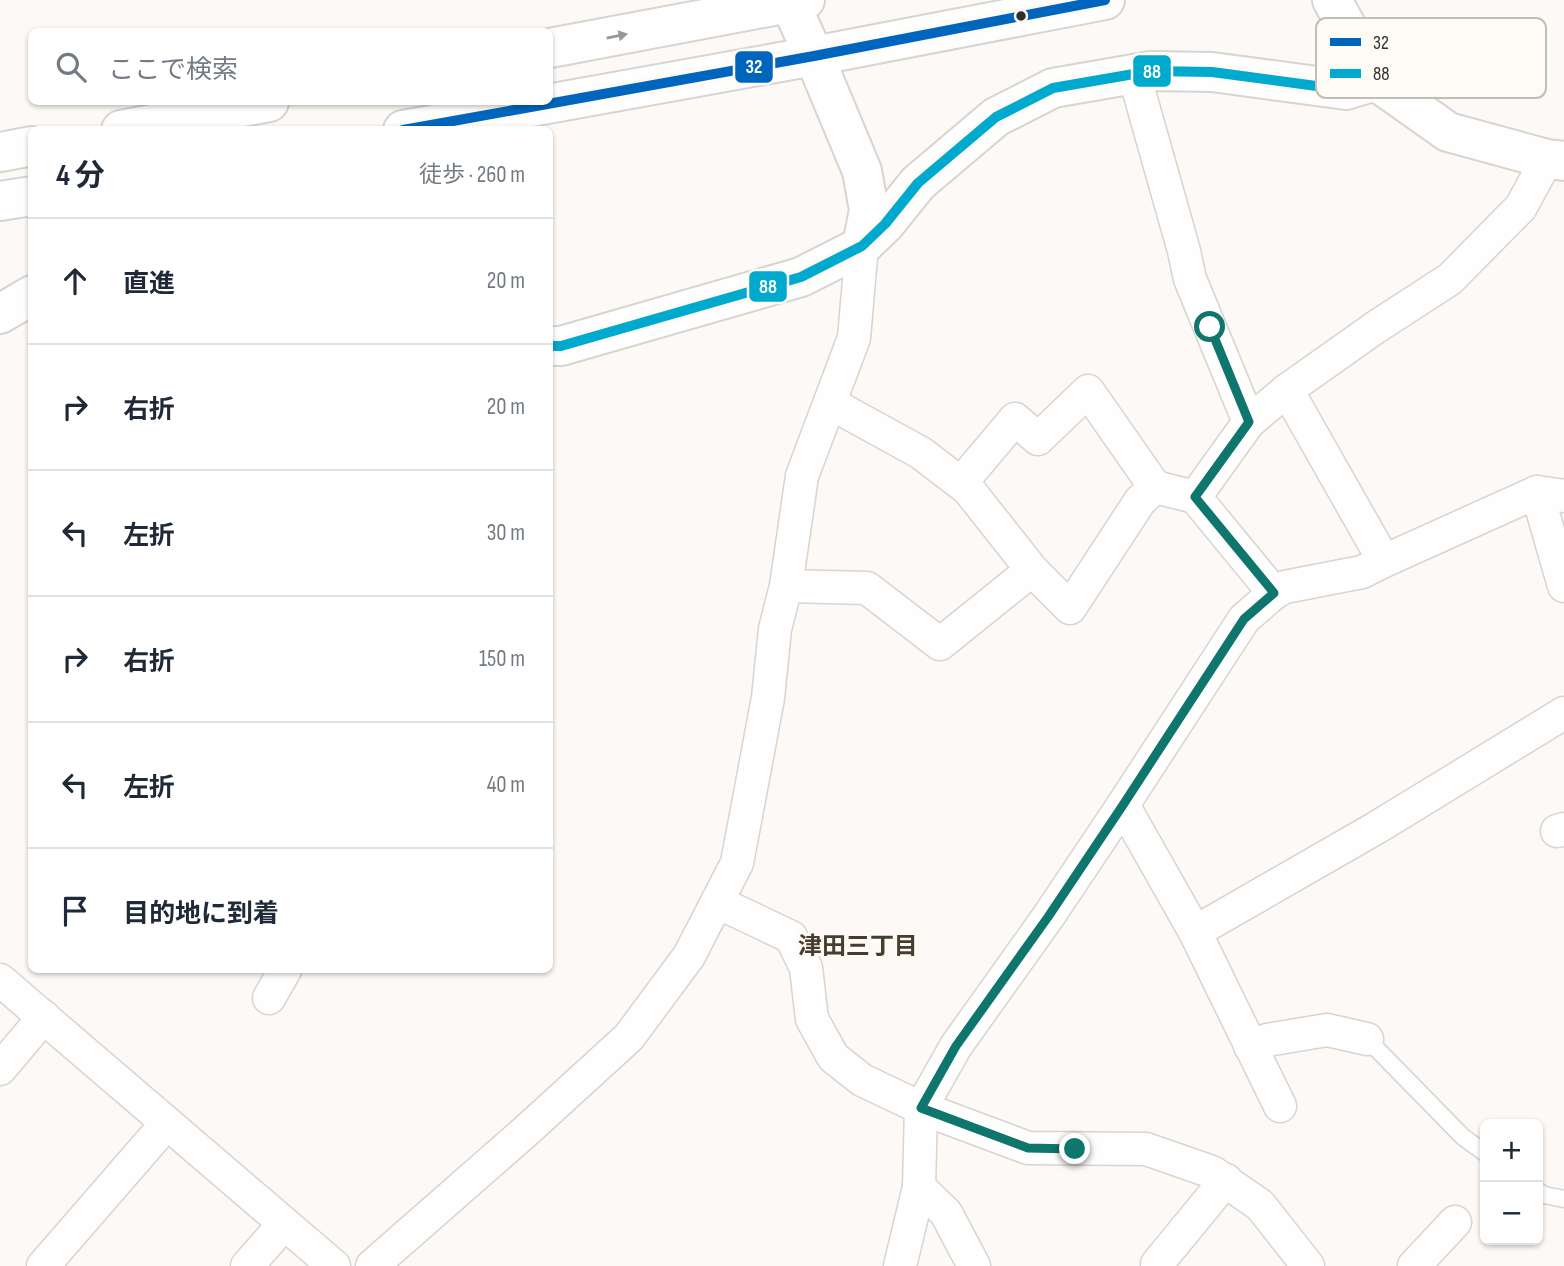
<!DOCTYPE html>
<html lang="ja">
<meta charset="utf-8">
<style>
:root{--surface:#fff;--page:#f6f6f7;--text:#1f2937;--muted:#747a83;--line:#e0e1e3}
body{margin:0;font-family:"Sofia Sans Condensed","Noto Sans JP",sans-serif;background:var(--page);color:var(--text)}
.controls{position:absolute;right:21px;bottom:21px;display:grid;overflow:hidden;border-radius:10px;box-shadow:0 2px 5px #0004}
.controls button{width:63px;height:63px;display:grid;place-items:center;padding:0;border:0;border-bottom:2px solid var(--line);background:var(--surface);color:var(--text);font:35px sans-serif}
.stop{position:absolute;width:21px;height:21px;margin:-16px;border:5px solid #0f766e;border-radius:50%;background:#fff}
.stop.end{background:#0f766e;border-color:#fff;box-shadow:0 2px 7px #0008}
.list{margin:0;padding:0;list-style:none}
h2{display:flex;justify-content:space-between;align-items:center;height:91px;margin:0;padding:0 28px;font-size:30px}
h2 small{font-size:23px;font-weight:400;color:var(--muted)}
.list li{display:grid;grid-template-columns:46px 1fr auto;gap:21px;align-items:center;box-sizing:border-box;height:126px;padding:0 28px;border-top:2px solid var(--line)}
.list b{display:block;font-size:26px;white-space:nowrap}
.list em{font-size:23px;font-style:normal;color:var(--muted)}
.icon{flex:none;width:38px;height:38px;fill:none;stroke:currentColor;stroke-width:2;stroke-linecap:round;stroke-linejoin:round}
.map{position:relative;flex:none;width:1564px;height:1266px;overflow:hidden}
.search{position:absolute;background:var(--surface);box-shadow:0 2px 5px #0004;left:28px;top:28px;width:525px;height:77px;display:flex;align-items:center;gap:18px;box-sizing:border-box;padding:0 24px;border-radius:10px;color:var(--muted);font-size:26px}
.panel{position:absolute;background:var(--surface);box-shadow:0 2px 5px #0004;left:28px;top:126px;width:525px;height:847px;border-radius:10px}
.map>svg:first-child{display:block}
</style>
<div class="map">
<svg width="1564" height="1266" viewBox="0 0 1564 1266">
<rect width="100%" height="100%" fill="#fcf9f6"/>
<g fill="none" stroke-linecap="round" stroke-linejoin="round">
<!-- lane casing -->
<g stroke="#d8d4d0" stroke-width="19">
<g id="lane">
<path d="M1367 1039 1463 1137 1485 1153"/>
<path d="M1538 1191 1544 1195 1564 1199"/>
</g>
</g>
<!-- street casing -->
<g stroke="#d8d4d0" stroke-width="35">
<g id="street">
<path d="M1134 74 1184 251 1190 279 1249 422"/>
<path d="M1287 390 1384 561"/>
<path d="M830 403 921 453 968 489 1032 570"/>
<path d="M961 483 1015 419 1038 439 1088 391 1155 487"/>
<path d="M1537 492 1564 586"/>
<path d="M786 586 867 588 940 644 1032 570 1070 608 1140 501 1155 487 1195 497"/>
<path d="M1274 593 1195 497 1249 422 1287 390 1376 327 1450 279 1521 207 1547 159"/>
<path d="M1123 805 1195 932 1280 1106"/>
<path d="M1557 831 1564 829"/>
<path d="M717 902 791 937 806 968 812 1019 833 1057 862 1080 921 1108 1028 1148 1146 1149 1212 1172 1260 1205 1308 1266"/>
<path d="M1195 932 1376 828 1564 713"/>
<path d="M0 980 334 1266"/>
<path d="M269 998 285 970"/>
<path d="M1250 1046 1267 1040 1327 1030 1367 1039"/>
<path d="M0 1069 44 1017"/>
<path d="M919 1187 946 1213 974 1266"/>
<path d="M43 1266 167 1123"/>
<path d="M247 1266 284 1224"/>
<path d="M372 1266 526 1131 629 1037 689 956 737 863 768 698 775 629 786 586 802 476 854 338 862 246"/>
<path d="M900 1266 919 1187 921 1108 956 1046 1048 917 1123 805 1244 619 1274 593 1285 587 1362 572 1384 561 1537 492 1564 496"/>
<path d="M1157 1266V1264L1226 1180"/>
<path d="M1414 1266 1455 1222"/>
</g>
</g>
<!-- secondary casing -->
<g stroke="#d8d4d0" stroke-width="42">
<g id="secondary">
<path d="M1332 0 1376 81 1448 132 1547 159 1564 161"/>
<path d="M790 3 814 56 862 171 869 210 862 246"/>
<path d="M0 314 32 295"/>
<path d="M550 346H561L801 277 862 246 885 224 918 183 996 117 1053 88 1151 71 1212 72 1346 90 1376 81"/>
</g>
</g>
<!-- primary casing -->
<g stroke="#d8d4d0" stroke-width="42">
<g id="primary">
<path d="M550 48 805 0"/>
<path d="M121 130 269 102"/>
<path d="M403 130 814 56 1105 0"/>
<path d="M0 152 32 146"/>
<path d="M0 201 32 196"/>
</g>
</g>
<!-- lane -->
<use href="#lane" stroke="#fffefe" stroke-width="16"/>
<!-- street -->
<use href="#street" stroke="#fffefe" stroke-width="32"/>
<!-- secondary -->
<use href="#secondary" stroke="#fffefe" stroke-width="38"/>
<!-- primary -->
<use href="#primary" stroke="#fffefe" stroke-width="38"/>
<!-- bus-1 casing -->
<g stroke="#fefaf4" stroke-width="16">
<path id="bus-1" d="M403 130 814 56 1105 0"/>
</g>
<!-- bus-2 casing -->
<g stroke="#fefaf4" stroke-width="16">
<path id="bus-2" d="M550 346H561L801 277 862 246 885 224 918 183 996 117 1053 88 1151 71 1212 72 1346 90 1376 81"/>
</g>
<!-- bus-1 -->
<use href="#bus-1" stroke="#0065bd" stroke-width="10"/>
<!-- bus-2 -->
<use href="#bus-2" stroke="#00a9ce" stroke-width="10"/>
</g>
<!-- one-way arrows -->
<defs><path id="oneway-solid" d="M-6-.8H1V-3.2L6.5 0L1 3.2V.8H-6Z" transform="scale(1.75)"/></defs>
<use fill="#999694" href="#oneway-solid" transform="translate(617 36) rotate(-11)"/>
<g fill="none" stroke-linecap="round" stroke-linejoin="round">
<!-- route -->
<path stroke="#0f766e" stroke-width="9" d="M1075 1149 1028 1148 921 1108 956 1046 1048 917 1123 805 1244 619 1274 593 1195 497 1249 422 1210 327"/>
</g>
<!-- markers -->
<circle fill="#332e29" stroke="#fefaf4" stroke-width="2.5" cx="1021" cy="16" r="6"/>
<g text-anchor="middle" dominant-baseline="central" stroke-width="6" stroke-linejoin="round" paint-order="stroke">
<!-- neighbourhood labels -->
<g font-size="24" font-weight="bold" fill="#463d32" stroke="#fefaf4">
<text x="858" y="946">津田三丁目</text>
</g>
</g>
<!-- legend -->
<rect x="1316" y="18" width="230" height="80" rx="10" fill="#fefaf4" stroke="#c1bdb7" stroke-width="2"/>
<rect x="1330" y="38" width="31" height="8" fill="#0065bd"/>
<rect x="1330" y="69" width="31" height="9" fill="#00a9ce"/>
<g font-size="19" fill="#332e29">
<text x="1373" y="49">32</text>
<text x="1373" y="80">88</text>
</g>
<g stroke="#fefaf4" stroke-width="2.5">
<rect x="734" y="50" width="40" height="34" rx="7" fill="#0065bd"/>
<rect x="1132" y="54" width="40" height="34" rx="7" fill="#00a9ce"/>
<rect x="748" y="270" width="40" height="33" rx="7" fill="#00a9ce"/>
</g>
<g font-size="19" text-anchor="middle" font-weight="bold" fill="#fff">
<text x="754" y="73">32</text>
<text x="1152" y="78">88</text>
<text x="768" y="293">88</text>
</g>
</svg>
<div class="controls">
<button>+</button>
<button>−</button>
</div>
<div class="stop" style="left:1210px;top:327px"></div>
<div class="stop end" style="left:1075px;top:1149px"></div>
<div class="search"><svg class="icon" aria-label="search" viewBox="0 0 24 24"><circle cx="10" cy="10" r="6"/><path d="M15 15l6 6"/></svg>ここで検索</div>
<section class="panel">
<h2>4 分<small>徒歩 · 260 m</small></h2>
<ul class="list">
<li><svg class="icon" aria-label="ahead" viewBox="0 0 24 24"><path d="M12 20V5M6 11l6-6 6 6"/></svg><div><b>直進</b></div><em>20 m</em></li>
<li><svg class="icon" aria-label="right" viewBox="0 0 24 24"><path d="M7 20v-9h11M14 6l5 5-5 5"/></svg><div><b>右折</b></div><em>20 m</em></li>
<li><svg class="icon" aria-label="left" viewBox="0 0 24 24"><path d="M17 20v-9H6M10 6l-5 5 5 5"/></svg><div><b>左折</b></div><em>30 m</em></li>
<li><svg class="icon" aria-label="right" viewBox="0 0 24 24"><path d="M7 20v-9h11M14 6l5 5-5 5"/></svg><div><b>右折</b></div><em>150 m</em></li>
<li><svg class="icon" aria-label="left" viewBox="0 0 24 24"><path d="M17 20v-9H6M10 6l-5 5 5 5"/></svg><div><b>左折</b></div><em>40 m</em></li>
<li><svg class="icon" aria-label="arrive" viewBox="0 0 24 24"><path d="M6 21V4h12l-3 4 3 4H6"/></svg><div><b>目的地に到着</b></div></li>
</ul>
</section>
</div>
